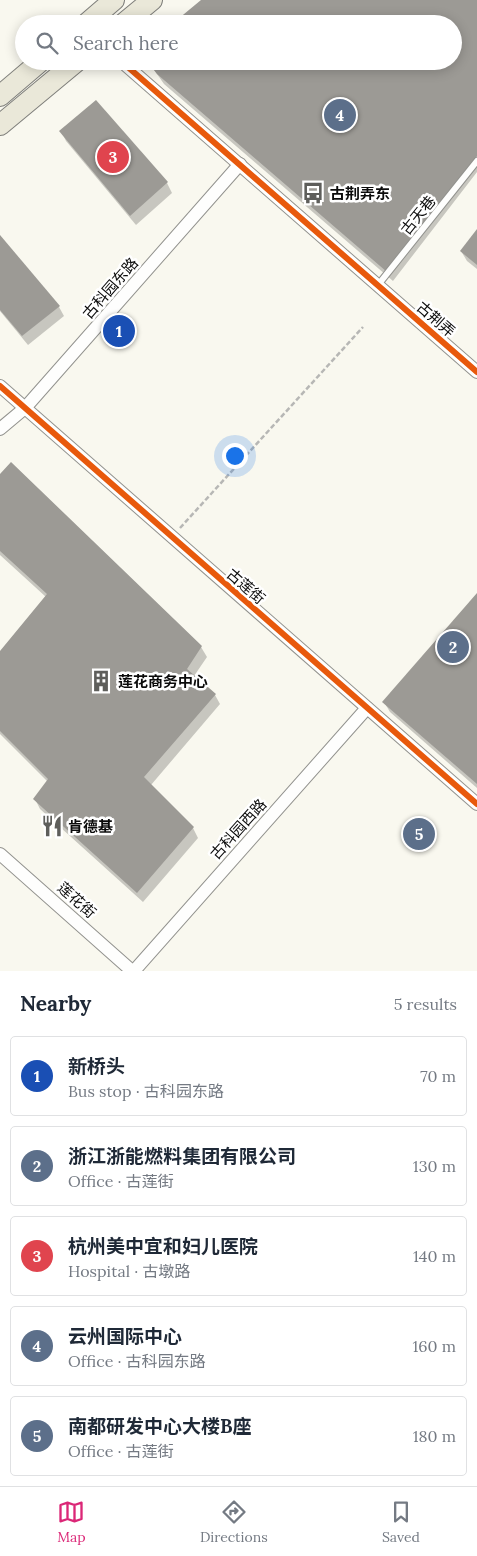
<!DOCTYPE html>
<meta charset="utf-8">
<style>
:root{--surface:#fff;--page:#f6f6f7;--text:#1f2937;--muted:#747a83;--line:#e0e1e3;--accent:#db2777}
body{margin:0;font-family:Lora,"Noto Sans SC",serif;background:var(--page);color:var(--text)}
.you{position:absolute;left:234px;top:455px;width:18px;height:18px;margin:-12px;border:4px solid #fff;border-radius:50%;background:#1a73e8;box-shadow:0 0 0 8px #1a73e833}
.badge{display:grid;place-items:center;width:32px;height:32px;border-radius:50%;background:var(--accent);color:#fff;font-size:16px;font-weight:700}
.pin{position:absolute;translate:-50% -50%;border:2px solid #fff;box-shadow:0 1px 5px #0006}
.list{margin:0;padding:0;list-style:none}
h2{display:flex;justify-content:space-between;align-items:center;height:65px;margin:0;padding:0 20px;font-size:21px}
h2 small{font-size:16px;font-weight:400;color:var(--muted)}
.list li{display:grid;grid-template-columns:32px 1fr auto;gap:15px;align-items:center;box-sizing:border-box;height:80px;margin:0 10px 10px;padding:0 10px;border:1px solid var(--line);border-radius:5px}
.list b{display:block;font-size:19px;white-space:nowrap}
.list p{margin:0;font-size:16px;white-space:nowrap;color:var(--muted)}
.list em{font-size:16px;font-style:normal;color:var(--muted)}
.icon{flex:none;width:28px;height:28px;fill:none;stroke:currentColor;stroke-width:2;stroke-linecap:round;stroke-linejoin:round}
.map{position:relative;flex:none;width:477px;height:971px;overflow:hidden}
.search{position:absolute;background:var(--surface);box-shadow:0 2px 12px #0003;left:15px;right:15px;top:15px;height:55px;display:flex;align-items:center;gap:12px;box-sizing:border-box;padding:0 18px;border-radius:28px;color:var(--muted);font-size:19px}
.sheet{height:515px;background:var(--surface)}
nav{display:flex;justify-content:space-around;align-items:center;box-sizing:border-box;height:70px;border-top:1px solid var(--line);background:var(--surface);font-size:14px;color:var(--muted)}
nav a{display:grid;justify-items:center;gap:2px}
nav .on{color:var(--accent)}
.map>svg:first-child{display:block}
</style>
<div class="map">
<svg width="477" height="971" viewBox="0 0 477 971">
<rect width="100%" height="100%" fill="#f9f8ef"/>
<!-- shadow -->
<g fill="#0003">
<path d="M203 0H477V172L393 281 164 84 148 61H453V24Z"/>
<path d="M61 131 167 183 172 193 136 225 66 141Z"/>
<path d="M477 231V269L467 261 461 251Z"/>
<path d="M0 237 59 307 64 316 28 345 0 311Z"/>
<path d="M0 475 201 647 207 657 194 676 215 695 220 704 151 785 193 828 198 838 143 902 40 809 35 799 48 782 0 734V653L46 597 0 555Z"/>
<path d="M477 594V788L390 712 384 702Z"/>
</g>
<!-- building -->
<g fill="#9c9a95">
<path d="M201 0H477V156L387 272 157 74 147 61H453V24H172Z"/>
<path d="M96 100 168 182 130 216 59 131Z"/>
<path d="M477 229V265L460 251Z"/>
<path d="M0 235 60 306 22 336 0 310Z"/>
<path d="M11 462 202 646 187 669 216 694 144 777 194 827 137 893 33 799 48 779 0 731V651L47 594 0 551V474Z"/>
<path d="M477 593V784L382 702Z"/>
</g>
<g fill="none" stroke-linecap="round" stroke-linejoin="round">
<!-- lane casing -->
<g stroke="#92928e" stroke-width="8">
<path id="lane" d="M378 285 477 161"/>
</g>
<!-- street casing -->
<g stroke="#92928e" stroke-width="14">
<g id="street">
<path d="M121 61 477 372"/>
<path d="M0 386 477 804"/>
<path d="M0 429 25 408 240 164"/>
<path d="M0 854 132 971"/>
<path d="M134 971 367 708"/>
</g>
</g>
<!-- primary casing -->
<g stroke="#7f7f7b" stroke-width="22">
<g id="primary">
<path d="M86 24 114 0"/>
<path d="M123 24 152 0"/>
<path d="M0 96 41 61"/>
<path d="M0 125 77 61"/>
</g>
</g>
<!-- path -->
<path stroke="#b7b7b5" stroke-width="2.5" stroke-dasharray="5 2.5" stroke-linecap="butt" d="M180 528 363 327"/>
<!-- lane -->
<use href="#lane" stroke="#fefefd" stroke-width="6"/>
<!-- street -->
<use href="#street" stroke="#fefefd" stroke-width="12"/>
<!-- primary -->
<use href="#primary" stroke="#eae8d9" stroke-width="20"/>
<!-- cycleway casing -->
<g stroke="#fff" stroke-width="9">
<g id="cycleway">
<path d="M121 61 477 372"/>
<path d="M0 386 477 804"/>
</g>
</g>
<!-- cycleway -->
<use href="#cycleway" stroke="#e8590c" stroke-width="6"/>
</g>
<!-- icons -->
<defs>
<g id="bus-bare" transform="scale(1.725)"><path d="M-5-6H5V4H4V6H2V4H-2V6H-4V4H-5ZM-3.5-4V0h7V-4ZM-3.5 1.2v1.5H-2V1.2ZM2 1.2v1.5H3.5V1.2Z" fill="#5e5e5b" stroke="#fff" stroke-width="2.5" paint-order="stroke"/></g>
<g id="building-bare" transform="scale(1.725)"><path d="M-4-6H4V6H1V3H-1V6H-4ZM-2.5-4.3h1.7v1.8h-1.7ZM.8-4.3h1.7v1.8H.8ZM-2.5-1h1.7V.8h-1.7ZM.8-1h1.7V.8H.8Z" fill="#5e5e5b" stroke="#fff" stroke-width="2.5" paint-order="stroke"/></g>
<g id="restaurant-bare" transform="scale(1.725)"><path d="M-5-6h1v4h1v-4h1v4h1v-4h1v5L-1.5 .5V6h-2V.5L-5-1ZM5-6V6H3V1.5H1.5Q1.5-4 5-6Z" fill="#5e5e5b" stroke="#fff" stroke-width="2.5" paint-order="stroke"/></g>
</defs>
<g fill-rule="evenodd">
<use href="#bus-bare" x="313" y="193"/>
<use href="#building-bare" x="101" y="681"/>
<use href="#restaurant-bare" x="52" y="826"/>
</g>
<g text-anchor="middle" dominant-baseline="central" stroke-width="5" stroke-linejoin="round" paint-order="stroke">
<!-- poi labels -->
<g font-size="15" font-weight="bold" fill="#0b0b0b" stroke="#fff" text-anchor="start">
<text x="330" y="193">古荆弄东</text>
<text x="118" y="681">莲花商务中心</text>
<text x="68" y="826">肯德基</text>
</g>
<!-- street labels -->
<g font-size="15" fill="#0b0b0b" stroke="#fff">
<text transform="translate(418 215) rotate(-51)">古天巷</text>
<text transform="translate(110 288) rotate(-49)">古科园东路</text>
<text transform="translate(436 319) rotate(41)">古荆弄</text>
<text transform="translate(246 586) rotate(41)">古莲街</text>
<text transform="translate(238 829) rotate(-48)">古科园西路</text>
<text transform="translate(77 900) rotate(42)">莲花街</text>
</g>
</g>
</svg>
<div class="you"></div>
<div class="pin badge" style="left:119px;top:331px;background:#1a4fb4">1</div>
<div class="pin badge" style="left:453px;top:647px;background:#5c6f8a">2</div>
<div class="pin badge" style="left:113px;top:157px;background:#e0444e">3</div>
<div class="pin badge" style="left:340px;top:115px;background:#5c6f8a">4</div>
<div class="pin badge" style="left:419px;top:834px;background:#5c6f8a">5</div>
<div class="search"><svg class="icon" aria-label="search" viewBox="0 0 24 24"><circle cx="10" cy="10" r="6"/><path d="M15 15l6 6"/></svg>Search here</div>
</div>
<section class="sheet">
<h2>Nearby<small>5 results</small></h2>
<ul class="list">
<li><span class="badge" style="background:#1a4fb4">1</span><div><b>新桥头</b><p>Bus stop · 古科园东路</p></div><em>70 m</em></li>
<li><span class="badge" style="background:#5c6f8a">2</span><div><b>浙江浙能燃料集团有限公司</b><p>Office · 古莲街</p></div><em>130 m</em></li>
<li><span class="badge" style="background:#e0444e">3</span><div><b>杭州美中宜和妇儿医院</b><p>Hospital · 古墩路</p></div><em>140 m</em></li>
<li><span class="badge" style="background:#5c6f8a">4</span><div><b>云州国际中心</b><p>Office · 古科园东路</p></div><em>160 m</em></li>
<li><span class="badge" style="background:#5c6f8a">5</span><div><b>南都研发中心大楼B座</b><p>Office · 古莲街</p></div><em>180 m</em></li>
</ul>
</section>
<nav>
<a class="on"><svg class="icon" aria-label="map" viewBox="0 0 24 24"><path d="M3 6l6-2 6 2 6-2v14l-6 2-6-2-6 2zM9 4v14M15 6v14"/></svg>Map</a>
<a><svg class="icon" aria-label="directions" viewBox="0 0 24 24"><path d="M12 3l9 9-9 9-9-9zM9 14v-3h6M13 9l2 2-2 2"/></svg>Directions</a>
<a><svg class="icon" aria-label="saved" viewBox="0 0 24 24"><path d="M7 4h10v16l-5-4-5 4z"/></svg>Saved</a>
</nav>
